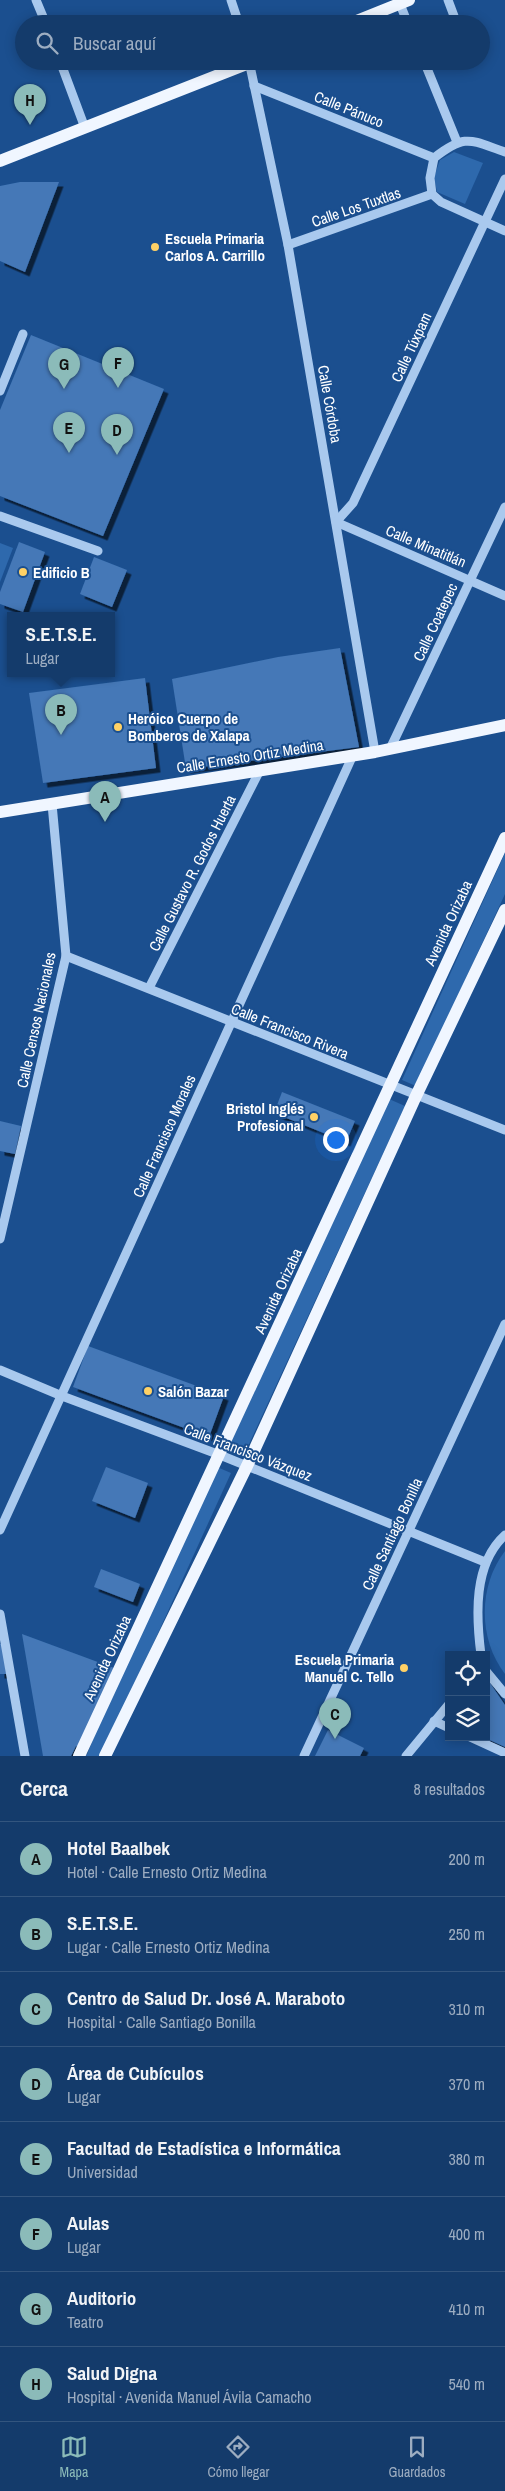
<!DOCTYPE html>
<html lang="es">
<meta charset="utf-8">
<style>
:root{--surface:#143b6b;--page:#1d4271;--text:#f1f3f6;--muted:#9dadc1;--line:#33557e;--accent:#8bbbb9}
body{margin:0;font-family:"Archivo Narrow",sans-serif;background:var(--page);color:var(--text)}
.controls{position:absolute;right:15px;bottom:15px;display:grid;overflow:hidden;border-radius:0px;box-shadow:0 2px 12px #0003}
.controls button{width:45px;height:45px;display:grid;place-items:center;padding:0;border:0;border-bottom:1px solid var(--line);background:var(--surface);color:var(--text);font:25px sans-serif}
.you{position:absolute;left:335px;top:1139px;width:18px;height:18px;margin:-12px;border:4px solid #fff;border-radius:50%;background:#1a73e8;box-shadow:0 0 0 8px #1a73e833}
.badge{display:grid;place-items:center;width:32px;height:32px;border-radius:50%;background:var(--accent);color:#111;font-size:16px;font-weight:700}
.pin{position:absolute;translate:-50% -41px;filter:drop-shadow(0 1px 2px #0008)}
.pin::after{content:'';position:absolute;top:26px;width:18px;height:15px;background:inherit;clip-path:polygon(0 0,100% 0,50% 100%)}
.popup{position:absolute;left:7px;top:612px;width:108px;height:65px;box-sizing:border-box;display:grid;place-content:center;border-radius:0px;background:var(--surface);filter:drop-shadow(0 1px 4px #0005);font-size:16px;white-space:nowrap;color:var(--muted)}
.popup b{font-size:19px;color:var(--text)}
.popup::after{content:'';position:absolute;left:50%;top:100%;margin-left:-10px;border:10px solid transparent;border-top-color:var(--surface)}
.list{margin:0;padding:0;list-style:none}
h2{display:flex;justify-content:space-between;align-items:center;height:65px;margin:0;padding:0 20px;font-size:21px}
h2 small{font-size:16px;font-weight:400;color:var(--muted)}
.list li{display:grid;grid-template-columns:32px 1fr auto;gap:15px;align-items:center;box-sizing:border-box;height:75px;padding:0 20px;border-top:1px solid var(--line)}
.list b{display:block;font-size:19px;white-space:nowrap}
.list p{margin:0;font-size:16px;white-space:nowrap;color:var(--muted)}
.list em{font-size:16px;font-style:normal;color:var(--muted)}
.icon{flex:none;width:28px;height:28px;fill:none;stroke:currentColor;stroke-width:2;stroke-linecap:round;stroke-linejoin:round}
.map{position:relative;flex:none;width:505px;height:1756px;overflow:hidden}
.search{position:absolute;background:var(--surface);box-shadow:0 2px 12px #0003;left:15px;right:15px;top:15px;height:55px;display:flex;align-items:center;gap:12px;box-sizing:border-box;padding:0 18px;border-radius:28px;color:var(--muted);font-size:19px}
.sheet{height:665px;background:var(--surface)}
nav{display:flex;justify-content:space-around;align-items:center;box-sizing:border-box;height:70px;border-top:1px solid var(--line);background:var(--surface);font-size:14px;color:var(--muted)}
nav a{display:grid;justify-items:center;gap:2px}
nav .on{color:var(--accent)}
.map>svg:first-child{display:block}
</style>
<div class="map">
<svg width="505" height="1756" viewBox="0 0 505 1756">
<defs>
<filter id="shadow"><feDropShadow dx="4.5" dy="4.5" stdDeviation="0" flood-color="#0009"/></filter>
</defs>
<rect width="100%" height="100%" fill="#1b4f8f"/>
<!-- green -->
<g fill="#2e69ad">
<path d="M454 152 483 163 465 204 437 192 434 177 440 160Z"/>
<path d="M0 543 13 548 0 582Z"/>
<path d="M505 853V894L416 1086 402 1080Z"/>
<path d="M389 1099 405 1106 244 1455 227 1448Z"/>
<path d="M217 1467 231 1473 102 1756H83Z"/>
<path d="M505 1551V1674C478 1639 478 1586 505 1551Z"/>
</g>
<!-- building -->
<g fill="#4478b7" filter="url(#shadow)">
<path d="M20 182H59L25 272 0 261V186Z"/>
<path d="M31 335 164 389 103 536 0 496V410Z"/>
<path d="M19 542 45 552 23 612 0 604V592Z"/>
<path d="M94 557 127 570 112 607 80 594Z"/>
<path d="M340 648 359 747 186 769 172 679 278 657Z"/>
<path d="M145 678 156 768 43 783 29 693Z"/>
<path d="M282 1092 355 1121 346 1142 274 1113Z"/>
<path d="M0 1121 21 1126 15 1154 0 1151Z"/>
<path d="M88 1346 224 1396 209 1437 73 1387Z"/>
<path d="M106 1467 148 1483 135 1518 92 1501Z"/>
<path d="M101 1569 140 1584 133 1602 94 1587Z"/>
<path d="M22 1634 114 1668 82 1750 76 1746 71 1756H43Z"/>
<path d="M0 1644H5L6 1674H0Z"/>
<path d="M486 1677 505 1705V1747L483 1737H486Z"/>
<path d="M328 1730 364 1748 360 1756H315Z"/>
</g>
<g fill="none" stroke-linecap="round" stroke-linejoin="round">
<!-- minor -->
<g stroke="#a9c9ee" stroke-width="9">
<path d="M36 0 46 24"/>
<path d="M231 0 239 24"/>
<path d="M448 0 457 24"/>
<path d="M400 4 408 24"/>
<path d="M60 61 85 128"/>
<path d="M249 61 288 245 375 752"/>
<path d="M424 61 457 142"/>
<path d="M254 86 434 158"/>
<path d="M505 152C470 140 466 133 434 158L430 178 432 194 441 202 505 231"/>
<path d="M505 179 353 503 336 522 505 596"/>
<path d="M288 245 432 194"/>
<path d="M0 391 23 334"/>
<path d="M0 516 98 551"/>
<path d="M390 749 505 507"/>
<path d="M66 956 505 1130"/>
<path d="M149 988 259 772"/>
<path d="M0 1239 66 956 52 804"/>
<path d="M0 1370 62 1396 220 1455 485 1562"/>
<path d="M0 1530 353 755"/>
<path d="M0 1614 25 1756"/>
<path d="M481 1655C476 1616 473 1564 505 1535"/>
<path d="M486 1671 505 1694"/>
<path d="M434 1721 449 1728"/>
<path d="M470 1737 505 1753"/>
<path d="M304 1756 505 1324"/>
<path d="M406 1756 449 1704"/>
</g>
<!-- major -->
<g stroke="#f0f6ff" stroke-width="12">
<path d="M349 24 409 0"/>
<path d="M0 161 254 61"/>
<path d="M0 812 375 752 505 725"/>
<path d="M79 1756 505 838"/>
<path d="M105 1756 247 1466 416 1096 505 910"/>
</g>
</g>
<!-- markers -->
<g fill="#ffd166" stroke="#1b4f8f" stroke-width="2">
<circle cx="155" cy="247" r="5"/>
<circle cx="23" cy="572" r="5"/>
<circle cx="118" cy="727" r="5"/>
<circle cx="314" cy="1117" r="5"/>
<circle cx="148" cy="1391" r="5"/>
<circle cx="404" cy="1668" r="5"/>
</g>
<g text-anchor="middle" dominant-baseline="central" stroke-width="4" stroke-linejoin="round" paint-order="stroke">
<!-- street labels -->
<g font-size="15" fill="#fff" stroke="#1b4f8f">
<text transform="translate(349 109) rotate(22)">Calle Pánuco</text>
<text transform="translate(356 207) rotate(-19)">Calle Los Tuxtlas</text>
<text transform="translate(411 347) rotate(-65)">Calle Túxpam</text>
<text transform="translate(330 404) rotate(80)">Calle Córdoba</text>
<text transform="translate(426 546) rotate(23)">Calle Minatitlán</text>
<text transform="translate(435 622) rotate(-65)">Calle Coatepec</text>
<text transform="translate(250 756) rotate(-9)">Calle Ernesto Ortiz Medina</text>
<text transform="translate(192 873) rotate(-63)">Calle Gustavo R. Godos Huerta</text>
<text transform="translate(448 923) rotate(-65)">Avenida Orizaba</text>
<text transform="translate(36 1020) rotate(-78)">Calle Censos Nacionales</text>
<text transform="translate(290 1031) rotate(22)">Calle Francisco Rivera</text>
<text transform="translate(164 1136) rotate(-66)">Calle Francisco Morales</text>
<text transform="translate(278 1291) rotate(-65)">Avenida Orizaba</text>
<text transform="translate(248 1452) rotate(21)">Calle Francisco Vázquez</text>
<text transform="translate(392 1534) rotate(-65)">Calle Santiago Bonilla</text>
<text transform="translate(107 1658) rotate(-65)">Avenida Orizaba</text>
</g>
<!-- poi labels -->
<g font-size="15" font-weight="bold" fill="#fff" stroke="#1b4f8f" text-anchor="start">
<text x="165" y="238">Escuela Primaria<tspan x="165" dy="17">Carlos A. Carrillo</tspan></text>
<text x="33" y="572">Edificio B</text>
<text x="128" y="718">Heróico Cuerpo de<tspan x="128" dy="17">Bomberos de Xalapa</tspan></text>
<text x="304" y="1108" text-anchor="end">Bristol Inglés<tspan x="304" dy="17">Profesional</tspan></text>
<text x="158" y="1391">Salón Bazar</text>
<text x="394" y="1659" text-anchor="end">Escuela Primaria<tspan x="394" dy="17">Manuel C. Tello</tspan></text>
</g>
</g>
</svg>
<div class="controls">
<button><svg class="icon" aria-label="locate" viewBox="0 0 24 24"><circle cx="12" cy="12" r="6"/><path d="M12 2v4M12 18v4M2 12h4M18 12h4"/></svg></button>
<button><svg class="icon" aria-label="layers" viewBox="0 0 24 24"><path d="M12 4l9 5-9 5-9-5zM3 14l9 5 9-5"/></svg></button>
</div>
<div class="you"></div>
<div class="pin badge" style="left:105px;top:822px">A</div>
<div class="pin badge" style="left:61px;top:735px">B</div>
<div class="popup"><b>S.E.T.S.E.</b>Lugar</div>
<div class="pin badge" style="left:335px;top:1739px">C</div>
<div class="pin badge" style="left:117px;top:455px">D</div>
<div class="pin badge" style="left:69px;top:453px">E</div>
<div class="pin badge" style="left:118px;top:388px">F</div>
<div class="pin badge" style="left:64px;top:389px">G</div>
<div class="pin badge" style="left:30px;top:125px">H</div>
<div class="search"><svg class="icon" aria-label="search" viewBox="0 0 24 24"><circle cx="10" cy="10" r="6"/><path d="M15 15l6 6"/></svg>Buscar aquí</div>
</div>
<section class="sheet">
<h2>Cerca<small>8 resultados</small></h2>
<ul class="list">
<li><span class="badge">A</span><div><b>Hotel Baalbek</b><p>Hotel · Calle Ernesto Ortiz Medina</p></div><em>200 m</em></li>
<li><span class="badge">B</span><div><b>S.E.T.S.E.</b><p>Lugar · Calle Ernesto Ortiz Medina</p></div><em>250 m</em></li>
<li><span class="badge">C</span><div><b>Centro de Salud Dr. José A. Maraboto</b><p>Hospital · Calle Santiago Bonilla</p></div><em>310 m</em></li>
<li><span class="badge">D</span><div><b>Área de Cubículos</b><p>Lugar</p></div><em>370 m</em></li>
<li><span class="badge">E</span><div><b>Facultad de Estadística e Informática</b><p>Universidad</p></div><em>380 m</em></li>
<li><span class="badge">F</span><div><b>Aulas</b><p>Lugar</p></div><em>400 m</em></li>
<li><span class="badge">G</span><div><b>Auditorio</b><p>Teatro</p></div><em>410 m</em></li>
<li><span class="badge">H</span><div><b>Salud Digna</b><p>Hospital · Avenida Manuel Ávila Camacho</p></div><em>540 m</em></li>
</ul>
</section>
<nav>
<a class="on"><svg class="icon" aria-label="map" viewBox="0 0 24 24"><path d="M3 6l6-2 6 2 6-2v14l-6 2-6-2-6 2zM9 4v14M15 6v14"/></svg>Mapa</a>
<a><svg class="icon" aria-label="directions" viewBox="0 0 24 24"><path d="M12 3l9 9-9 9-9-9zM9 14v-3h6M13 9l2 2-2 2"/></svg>Cómo llegar</a>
<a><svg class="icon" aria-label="saved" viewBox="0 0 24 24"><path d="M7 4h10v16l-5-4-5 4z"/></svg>Guardados</a>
</nav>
